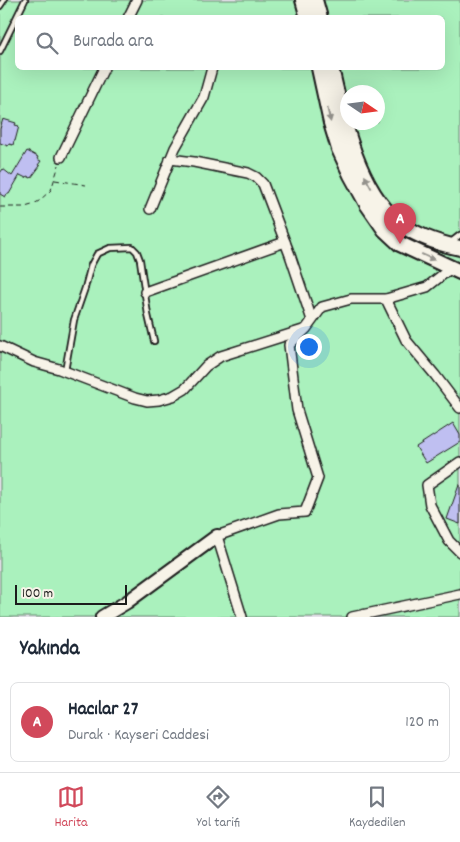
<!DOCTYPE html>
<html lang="tr">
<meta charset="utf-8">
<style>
:root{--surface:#fff;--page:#f6f6f7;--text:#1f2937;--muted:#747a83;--line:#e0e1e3;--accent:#d1495b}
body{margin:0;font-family:Dekko,sans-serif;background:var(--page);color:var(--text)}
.compass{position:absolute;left:340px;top:85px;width:45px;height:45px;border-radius:50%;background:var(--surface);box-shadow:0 5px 20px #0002;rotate:103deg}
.scale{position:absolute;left:15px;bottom:12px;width:112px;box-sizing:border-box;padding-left:5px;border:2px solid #1c1c1c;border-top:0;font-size:14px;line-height:18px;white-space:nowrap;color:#1c1c1c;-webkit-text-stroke:4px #f7f3e8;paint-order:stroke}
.you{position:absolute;left:308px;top:346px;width:18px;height:18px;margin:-12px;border:4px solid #fff;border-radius:50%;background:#1a73e8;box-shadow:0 0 0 8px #1a73e833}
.badge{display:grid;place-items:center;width:32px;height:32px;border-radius:50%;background:var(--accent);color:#fff;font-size:16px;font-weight:700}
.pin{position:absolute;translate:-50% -41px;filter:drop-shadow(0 1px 2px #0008)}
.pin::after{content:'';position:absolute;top:26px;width:18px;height:15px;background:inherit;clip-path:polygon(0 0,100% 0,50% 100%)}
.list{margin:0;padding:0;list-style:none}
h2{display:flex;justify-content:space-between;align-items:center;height:65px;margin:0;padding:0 20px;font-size:21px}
h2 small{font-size:16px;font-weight:400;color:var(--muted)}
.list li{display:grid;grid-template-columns:32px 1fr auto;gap:15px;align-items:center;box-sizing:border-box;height:80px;margin:0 10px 10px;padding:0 10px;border:1px solid var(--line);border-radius:8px}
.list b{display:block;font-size:19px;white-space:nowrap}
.list p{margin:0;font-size:16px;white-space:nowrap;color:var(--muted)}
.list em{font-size:16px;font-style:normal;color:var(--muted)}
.icon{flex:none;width:28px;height:28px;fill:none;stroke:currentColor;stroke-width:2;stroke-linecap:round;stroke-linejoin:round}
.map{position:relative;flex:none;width:460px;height:617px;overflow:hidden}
.search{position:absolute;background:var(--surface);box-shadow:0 5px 20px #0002;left:15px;right:15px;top:15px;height:55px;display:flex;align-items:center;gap:12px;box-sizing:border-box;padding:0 18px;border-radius:8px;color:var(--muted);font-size:19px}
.sheet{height:155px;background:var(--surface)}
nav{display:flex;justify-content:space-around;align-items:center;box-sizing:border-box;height:70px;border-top:1px solid var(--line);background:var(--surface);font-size:14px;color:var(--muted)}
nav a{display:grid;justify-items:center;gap:2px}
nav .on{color:var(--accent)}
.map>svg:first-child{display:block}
</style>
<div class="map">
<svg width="460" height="617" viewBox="0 0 460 617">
<rect width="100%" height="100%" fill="#e6e3eb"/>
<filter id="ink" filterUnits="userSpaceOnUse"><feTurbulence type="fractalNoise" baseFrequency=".02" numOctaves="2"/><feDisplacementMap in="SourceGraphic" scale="10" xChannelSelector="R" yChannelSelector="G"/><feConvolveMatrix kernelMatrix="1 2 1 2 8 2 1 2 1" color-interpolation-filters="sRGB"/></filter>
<g filter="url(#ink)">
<!-- green -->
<path fill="#aaf1bd" stroke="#63866c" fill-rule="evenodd" d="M0 0H460V617H0ZM18 18H442V68H18ZM348 92H378V122H348Z"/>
<!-- building -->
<g fill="#bfbff1" stroke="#1c1c1c">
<path d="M3 119 16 123 15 125 19 126 15 141H14L13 145 9 144 8 146 0 143V129Z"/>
<path d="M27 151 38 157 37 159 41 161 38 165 40 166 31 178 27 176 26 178 20 175 9 194H7L5 197 0 194V173L3 169 12 176Z"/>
<path d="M453 423 460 435V442L426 463 416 447Z"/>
<path d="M459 485H460V524L447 519Z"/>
</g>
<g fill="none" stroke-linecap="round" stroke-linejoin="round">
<!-- lane casing -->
<g stroke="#1c1c1c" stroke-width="8">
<g id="lane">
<path d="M0 6 4 0"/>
<path d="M0 51 25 0"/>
<path d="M451 242 460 235"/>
<path d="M65 371 74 320 85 288 91 265 97 254 110 248 132 247 137 252 140 260 148 315 154 341"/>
</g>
</g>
<!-- street casing -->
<g stroke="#1c1c1c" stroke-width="12">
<g id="street">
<path d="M128 18 137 0"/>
<path d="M61 157 104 68"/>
<path d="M170 159 194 162 248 173 256 177 263 184 290 255 312 320"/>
<path d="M150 209 175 148 204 97 212 68"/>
<path d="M145 292 285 242"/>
<path d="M386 299 406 340 435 375 460 408"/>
<path d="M0 346 34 362 59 369 135 398 147 401 159 400 173 396 185 389 206 366 221 356 303 330"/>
<path d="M460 462 427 485 430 505 449 541 460 552"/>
<path d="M242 617 217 536 279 514 305 512 318 478 297 410 289 345 306 329 322 307 351 299H386L427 287 451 268"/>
<path d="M352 617 460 594"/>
</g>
</g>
<!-- secondary casing -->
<g stroke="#1c1c1c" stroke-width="16">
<path id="secondary" d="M102 617 127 602 217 536"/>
</g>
<!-- primary casing -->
<g stroke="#1c1c1c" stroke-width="18">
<g id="primary">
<path d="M303 0 308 18"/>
<path d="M315 0 320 18"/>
<path d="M319 68 331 123 339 149 351 175 367 204 385 230 400 244 460 272"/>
<path d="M331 68C342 116 357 188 397 221 415 236 437 243 460 248"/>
</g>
</g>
<!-- path -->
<g stroke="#1c1c1c" stroke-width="1" stroke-dasharray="5 4" stroke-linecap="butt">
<path d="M55 180 86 185"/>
<path d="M0 207H25L32 205 39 201 51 190 59 165"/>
</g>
<!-- lane -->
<use href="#lane" stroke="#f7f3e8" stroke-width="4.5"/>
<!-- street -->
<use href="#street" stroke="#f7f3e8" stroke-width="9"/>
<!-- secondary -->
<use href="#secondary" stroke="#f7f3e8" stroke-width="12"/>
<!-- primary -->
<use href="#primary" stroke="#f7f3e8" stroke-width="14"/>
</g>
<!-- one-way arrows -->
<defs><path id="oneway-solid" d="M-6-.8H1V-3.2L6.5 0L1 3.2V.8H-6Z" transform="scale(1.25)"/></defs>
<g fill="#94928c">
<use href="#oneway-solid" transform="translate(329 115) rotate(77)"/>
<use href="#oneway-solid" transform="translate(368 182) rotate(-118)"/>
<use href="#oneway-solid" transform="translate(428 257) rotate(25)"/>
</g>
</g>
</svg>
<svg class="compass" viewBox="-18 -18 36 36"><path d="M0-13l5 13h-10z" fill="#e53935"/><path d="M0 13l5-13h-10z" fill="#747a83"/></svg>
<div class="scale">100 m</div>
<div class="you"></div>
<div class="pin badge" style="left:400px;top:244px">A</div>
<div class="search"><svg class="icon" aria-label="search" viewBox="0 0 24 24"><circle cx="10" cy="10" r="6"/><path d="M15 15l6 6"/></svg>Burada ara</div>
</div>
<section class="sheet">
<h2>Yakında<small></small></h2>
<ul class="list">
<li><span class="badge">A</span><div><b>Hacılar 27</b><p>Durak · Kayseri Caddesi</p></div><em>120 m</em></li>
</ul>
</section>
<nav>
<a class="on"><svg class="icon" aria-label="map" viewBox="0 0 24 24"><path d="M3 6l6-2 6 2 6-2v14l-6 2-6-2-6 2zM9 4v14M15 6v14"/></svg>Harita</a>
<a><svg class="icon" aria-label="directions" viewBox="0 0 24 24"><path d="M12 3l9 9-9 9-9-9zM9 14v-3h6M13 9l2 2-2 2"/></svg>Yol tarifi</a>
<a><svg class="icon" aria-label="saved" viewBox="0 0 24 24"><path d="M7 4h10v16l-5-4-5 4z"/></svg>Kaydedilen</a>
</nav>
